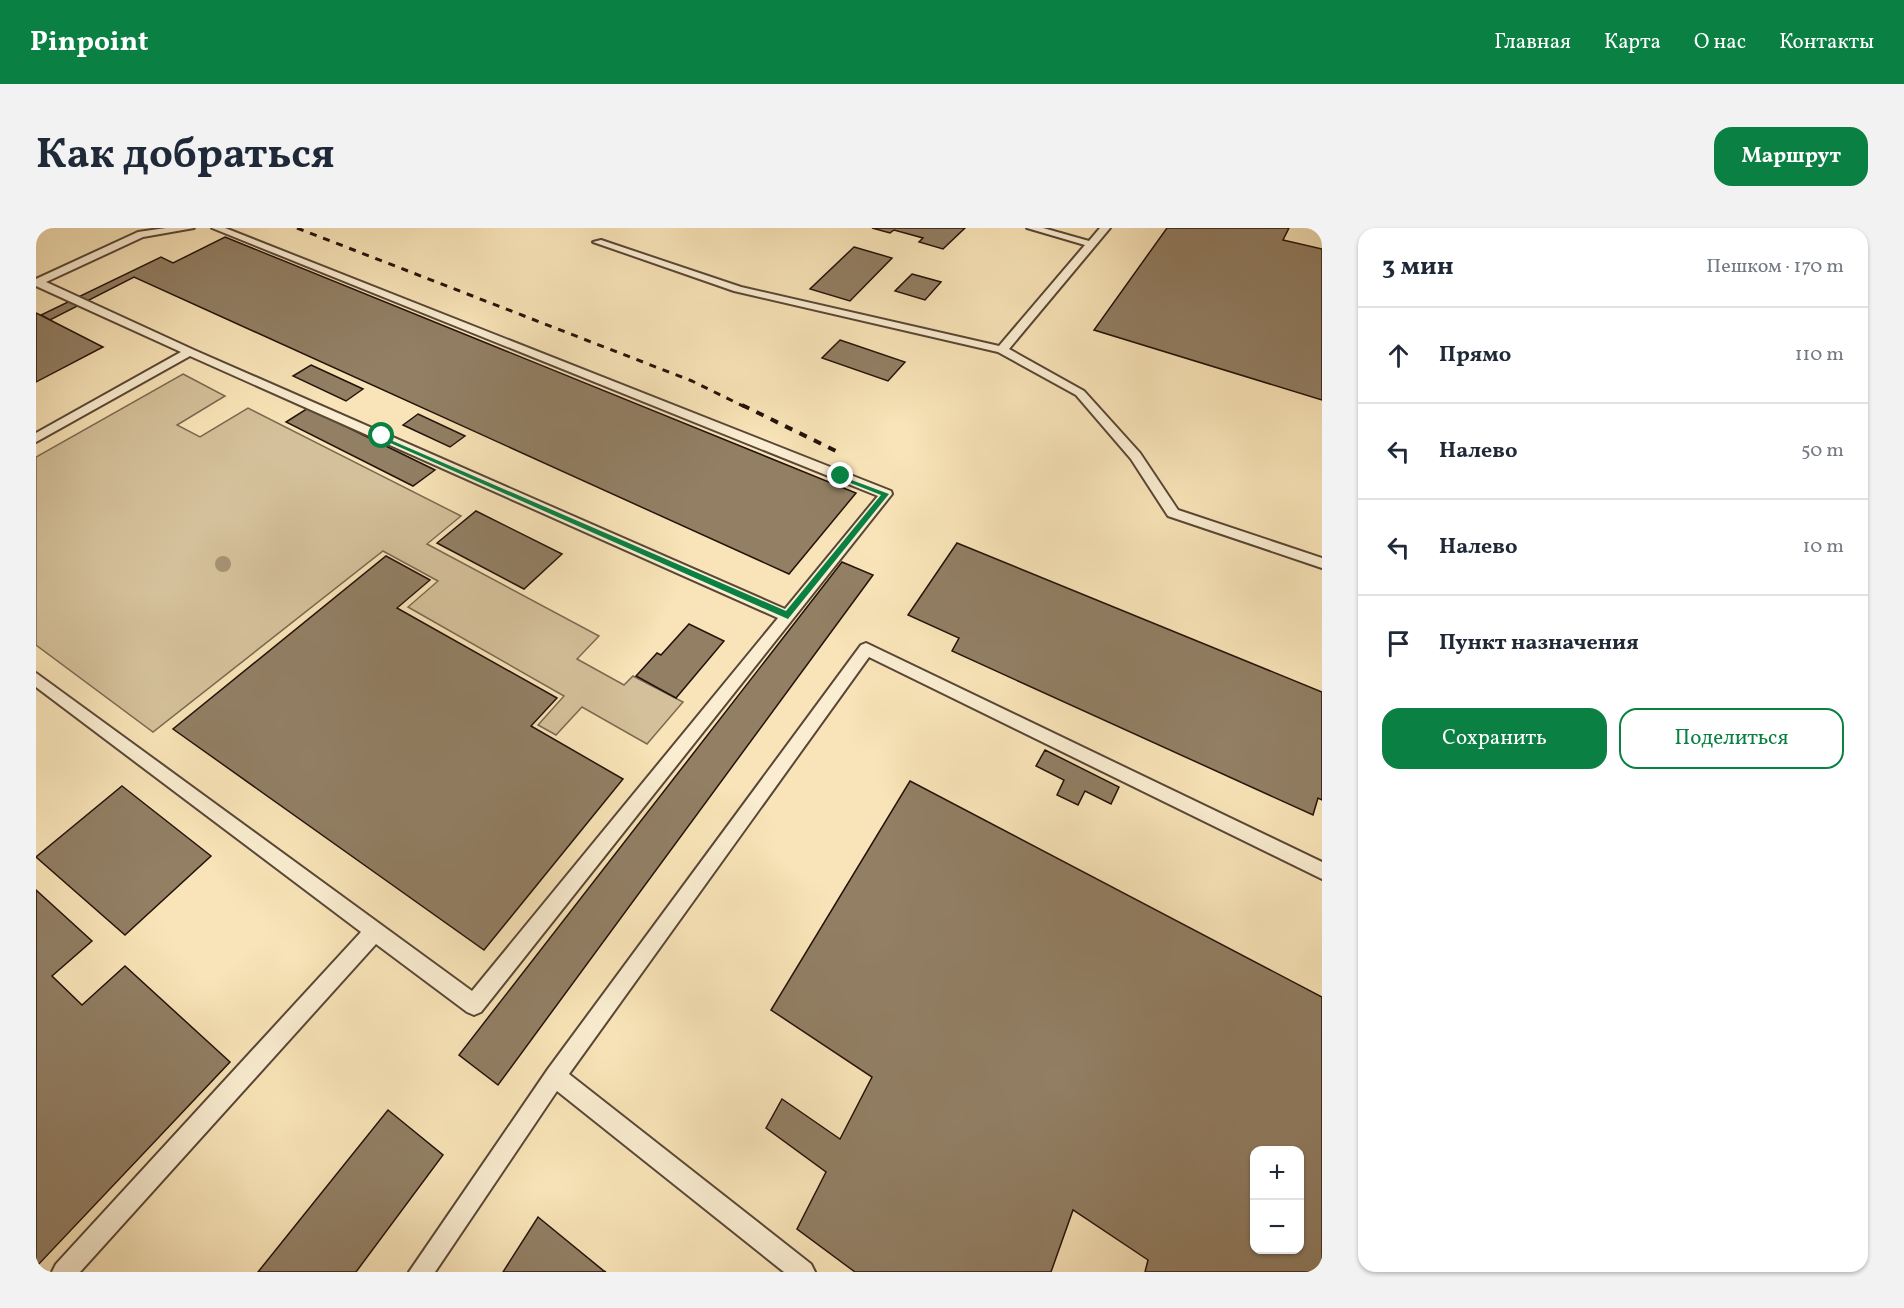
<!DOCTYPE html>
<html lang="ru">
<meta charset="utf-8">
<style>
:root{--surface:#fff;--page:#f2f2f3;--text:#1f2937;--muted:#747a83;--line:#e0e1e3;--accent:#0b8043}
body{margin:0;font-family:Vollkorn,serif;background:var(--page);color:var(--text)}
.controls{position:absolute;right:18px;bottom:18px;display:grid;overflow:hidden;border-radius:12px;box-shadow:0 2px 4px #0004}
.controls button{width:54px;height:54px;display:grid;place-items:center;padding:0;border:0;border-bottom:2px solid var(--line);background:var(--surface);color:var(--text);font:30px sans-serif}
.stop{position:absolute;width:18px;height:18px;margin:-14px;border:4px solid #0b8043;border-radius:50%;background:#fff}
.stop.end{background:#0b8043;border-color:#fff;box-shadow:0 2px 6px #0008}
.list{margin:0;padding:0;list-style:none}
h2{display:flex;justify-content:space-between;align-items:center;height:78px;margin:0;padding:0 24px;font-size:26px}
h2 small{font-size:20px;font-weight:400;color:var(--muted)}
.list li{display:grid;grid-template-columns:39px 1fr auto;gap:18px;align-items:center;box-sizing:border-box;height:96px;padding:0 24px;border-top:2px solid var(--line)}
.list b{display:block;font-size:22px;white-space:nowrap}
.list em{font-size:20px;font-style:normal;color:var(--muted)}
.actions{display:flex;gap:12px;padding:18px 24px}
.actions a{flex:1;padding:14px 0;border:2px solid var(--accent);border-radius:18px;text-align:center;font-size:21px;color:var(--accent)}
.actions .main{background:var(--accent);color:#fff}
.icon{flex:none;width:33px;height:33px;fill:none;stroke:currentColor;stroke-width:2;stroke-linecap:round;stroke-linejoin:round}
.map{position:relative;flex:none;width:1286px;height:1044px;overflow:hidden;border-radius:18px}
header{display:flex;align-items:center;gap:36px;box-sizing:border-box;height:84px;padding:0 30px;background:var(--accent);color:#fff}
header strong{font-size:28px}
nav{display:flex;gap:33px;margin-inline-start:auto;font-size:21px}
.intro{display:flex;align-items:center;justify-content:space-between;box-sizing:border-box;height:144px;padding:0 36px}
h1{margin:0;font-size:42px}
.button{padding:15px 27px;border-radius:18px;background:var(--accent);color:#fff;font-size:21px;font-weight:700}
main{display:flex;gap:36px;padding:0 36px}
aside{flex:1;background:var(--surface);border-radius:18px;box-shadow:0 2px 4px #0004}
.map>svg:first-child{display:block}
</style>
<header>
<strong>Pinpoint</strong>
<nav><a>Главная</a><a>Карта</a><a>О нас</a><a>Контакты</a></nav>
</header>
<div class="intro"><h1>Как добраться</h1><a class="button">Маршрут</a></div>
<main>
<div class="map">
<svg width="1286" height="1044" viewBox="0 0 1286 1044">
<rect width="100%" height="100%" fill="#f8e4b8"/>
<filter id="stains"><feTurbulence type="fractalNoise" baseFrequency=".00333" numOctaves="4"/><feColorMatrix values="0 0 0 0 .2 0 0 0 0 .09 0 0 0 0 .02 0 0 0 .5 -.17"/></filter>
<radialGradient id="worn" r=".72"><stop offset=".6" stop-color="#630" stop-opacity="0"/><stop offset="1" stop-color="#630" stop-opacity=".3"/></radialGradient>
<!-- green -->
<path fill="#d4c09a" stroke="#7c6952" stroke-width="1.5" d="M147 146 189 168 141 197 164 209 212 180 425 288 391 316 563 408 541 431 588 457 597 448 647 474 611 516 546 479 520 507 502 497 528 468 372 379 402 353 347 323 117 504 0 417V229Z"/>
<!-- building -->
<g fill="#927f64" stroke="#24120a" stroke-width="1.5" fill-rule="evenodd">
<path d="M836 0H929L907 21 883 14 887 10 858 2 854 5Z"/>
<path d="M1131 0H1253L1247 12 1286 21V172L1058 102Z"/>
<path d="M189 9 820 265 753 346 98 49 14 92 5 87 125 29 137 35Z"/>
<path d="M818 19 856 30 814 73 774 61Z"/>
<path d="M876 46 905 54 889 72 859 63Z"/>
<path d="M0 85 14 92 67 119 0 154Z"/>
<path d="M804 112 869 134 852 153 786 130Z"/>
<path d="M275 137 327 161 310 173 257 148Z"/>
<path d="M272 180 399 242 377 258 250 194Z"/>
<path d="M382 186 429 208 414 219 367 197Z"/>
<path d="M440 283 526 326 488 361 401 315Z"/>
<path d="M921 315 1286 464V572L1282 570 1277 587 916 423 923 410 872 387Z"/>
<path d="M350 328 394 352 361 380 521 470 495 498 587 551 448 722 137 501Z"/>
<path d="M806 334 837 347 462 857 423 827Z"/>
<path d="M653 396 688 413 640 470 600 448 621 425 625 427Z"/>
<path d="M1009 522 1083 559 1075 576 1049 563 1042 577 1021 567 1028 552 1000 538Z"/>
<path d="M874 553 1286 769V1044H1109L1112 1032 1037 982 1015 1044H819L761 1001 790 944 730 900 746 871 804 911 836 849 735 782ZM1218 922H1264V1022H1218Z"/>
<path d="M86 558 175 628 89 707 0 629Z"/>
<path d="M0 662 56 713 16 748 46 777 89 738 194 834 0 1039Z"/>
<path d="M352 882 407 927 320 1044H222Z"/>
<path d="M502 989 568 1043 570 1044H467Z"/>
</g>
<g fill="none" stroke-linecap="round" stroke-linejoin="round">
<!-- lane casing -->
<g stroke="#594636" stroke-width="4">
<g id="lane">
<path d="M130 0H158L107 9 10 54 158 122 749 381 842 268 176 0H189L855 263 856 266 445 784 438 787 431 784 340 716 44 1044H16L20 1036 325 704 0 459V445L436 763 742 390 154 128 0 214V205L145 124 0 58V51L102 4Z"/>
<path d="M991 0H1007L1053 13 1064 0H1074L973 121 1048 163 1104 225 1142 282 1286 330V340L1132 288 1095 231 1040 167 962 124 698 63 557 14 565 12 705 59 963 118 1049 17Z"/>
<path d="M830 415 1286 634V651L833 429 533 846 775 1036 779 1044H748L521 863 399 1044H373L512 841 825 417Z"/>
</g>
</g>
<!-- lane -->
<use href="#lane" fill="#faedd1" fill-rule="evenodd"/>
<!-- rail-far1 -->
<path stroke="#24120a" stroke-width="3" stroke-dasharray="7 7" stroke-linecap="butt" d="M261 0 656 153 709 179"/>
<!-- rail -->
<path stroke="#24120a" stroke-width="4" stroke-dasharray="8 8" stroke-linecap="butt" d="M706 177 800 223"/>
</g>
<!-- trees -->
<circle fill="#a69274" cx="187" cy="336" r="8"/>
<!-- route -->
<path fill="#0b8043" d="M343 207 750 383 845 267 802 250V247L853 266 752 391 343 210Z"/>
<rect width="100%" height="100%" filter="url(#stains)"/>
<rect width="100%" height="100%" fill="url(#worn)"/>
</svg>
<div class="controls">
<button>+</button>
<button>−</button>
</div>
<div class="stop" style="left:346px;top:208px"></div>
<div class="stop end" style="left:805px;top:248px"></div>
</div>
<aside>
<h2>3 мин<small>Пешком · 170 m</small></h2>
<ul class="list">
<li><svg class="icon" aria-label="ahead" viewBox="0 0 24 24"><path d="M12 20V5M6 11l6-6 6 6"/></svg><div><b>Прямо</b></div><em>110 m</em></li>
<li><svg class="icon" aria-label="left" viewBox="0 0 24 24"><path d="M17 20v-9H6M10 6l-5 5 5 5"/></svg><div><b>Налево</b></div><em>50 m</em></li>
<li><svg class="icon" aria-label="left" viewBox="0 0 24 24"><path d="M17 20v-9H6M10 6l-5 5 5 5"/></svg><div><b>Налево</b></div><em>10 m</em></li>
<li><svg class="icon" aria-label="arrive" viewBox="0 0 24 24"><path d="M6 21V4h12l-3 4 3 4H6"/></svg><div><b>Пункт назначения</b></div></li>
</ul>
<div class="actions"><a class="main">Сохранить</a><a>Поделиться</a></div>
</aside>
</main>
